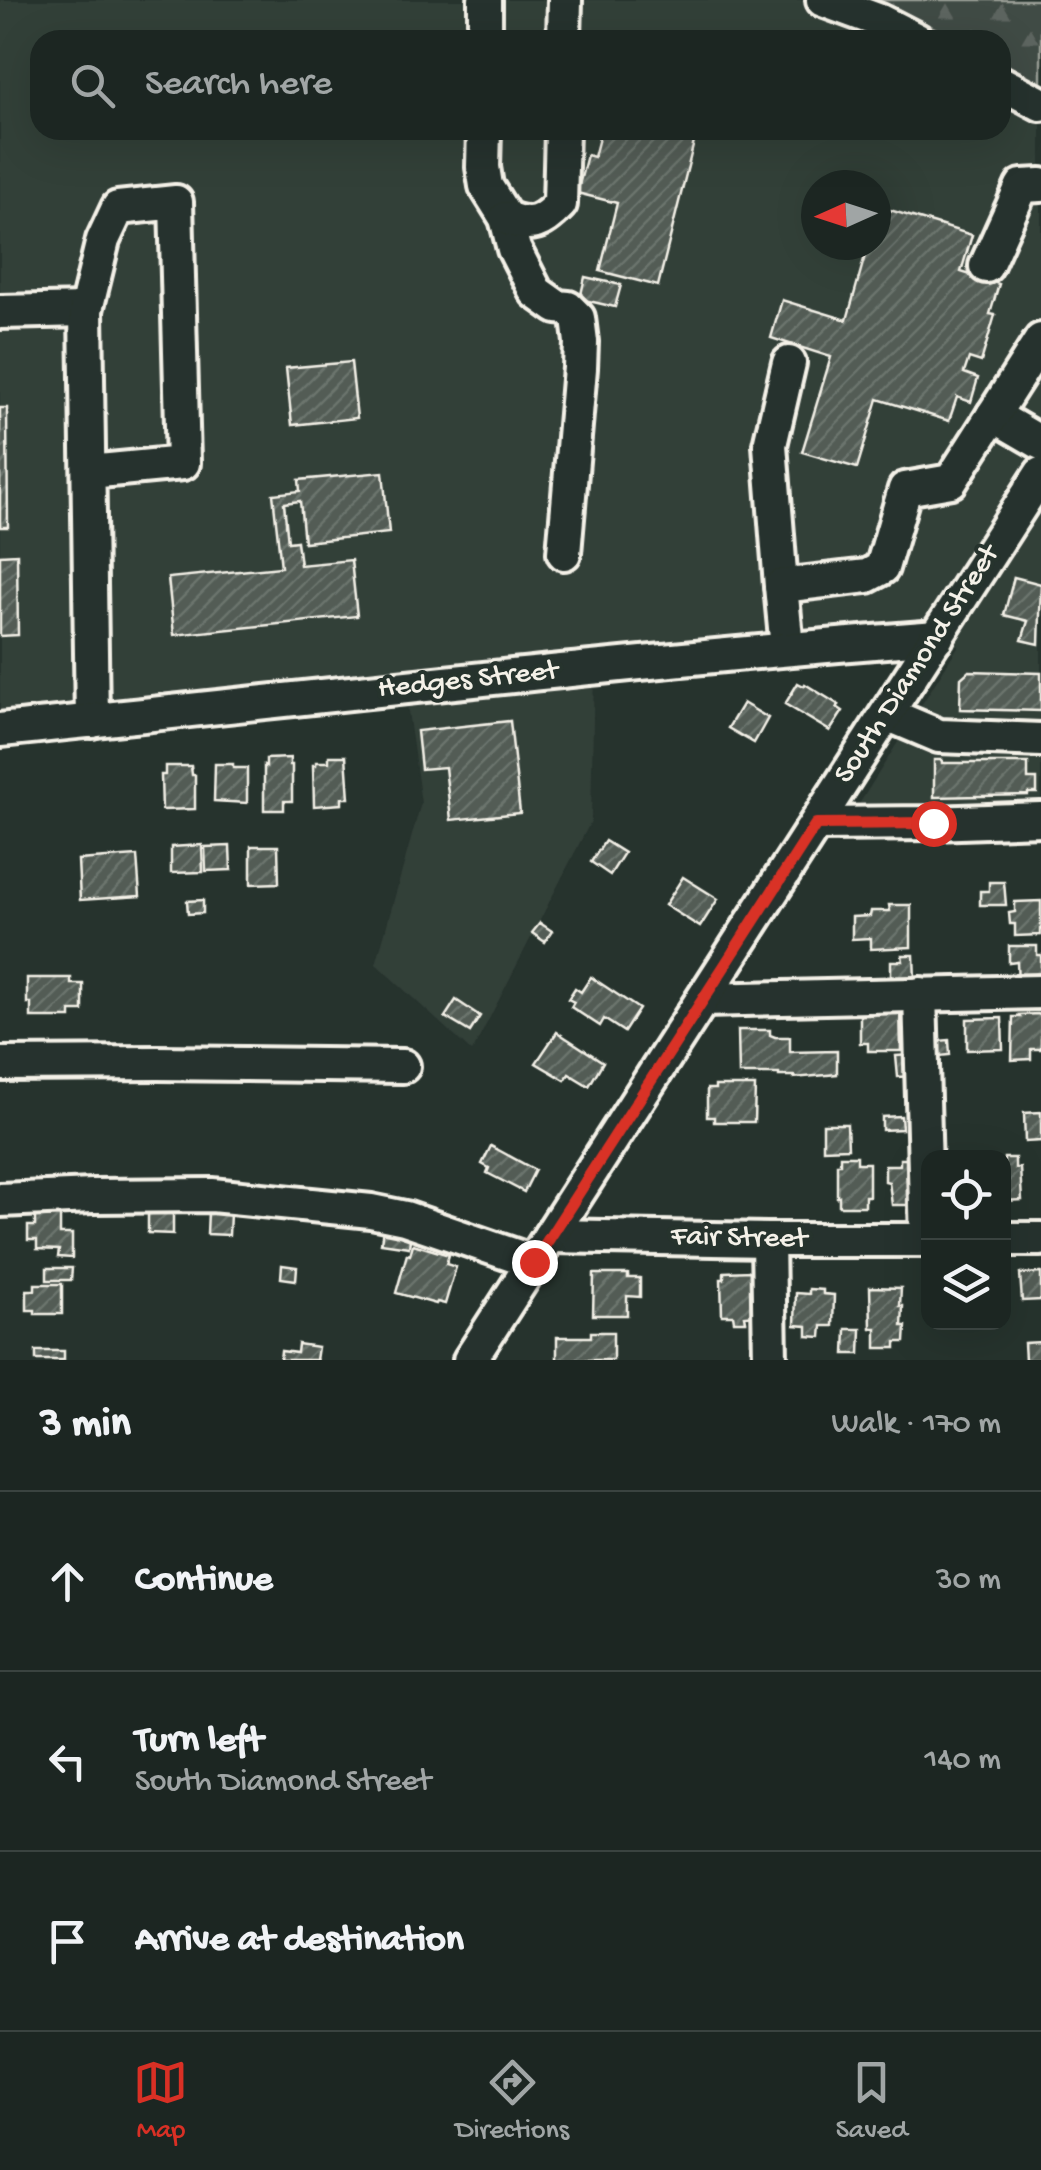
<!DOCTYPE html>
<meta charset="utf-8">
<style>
:root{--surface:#1c2622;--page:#252e2a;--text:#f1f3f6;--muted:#a0a5a5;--line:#3a4340;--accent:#d93025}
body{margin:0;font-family:"Gochi Hand",sans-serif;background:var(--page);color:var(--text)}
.controls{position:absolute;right:30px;bottom:30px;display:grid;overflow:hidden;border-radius:20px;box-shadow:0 10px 40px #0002}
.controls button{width:90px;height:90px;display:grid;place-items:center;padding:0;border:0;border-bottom:2px solid var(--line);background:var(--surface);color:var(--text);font:50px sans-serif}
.compass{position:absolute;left:801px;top:170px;width:90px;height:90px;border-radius:50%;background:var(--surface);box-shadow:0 10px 40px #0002;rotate:267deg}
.stop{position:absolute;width:30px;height:30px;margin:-22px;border:8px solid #d93025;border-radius:50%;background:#fff}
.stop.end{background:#d93025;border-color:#fff;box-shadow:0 2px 10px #0008}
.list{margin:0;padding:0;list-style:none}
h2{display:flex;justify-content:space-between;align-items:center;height:130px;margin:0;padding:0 40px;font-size:42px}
h2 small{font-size:32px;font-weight:400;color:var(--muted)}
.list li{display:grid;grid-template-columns:65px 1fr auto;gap:30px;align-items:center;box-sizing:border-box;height:180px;padding:0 40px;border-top:2px solid var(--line)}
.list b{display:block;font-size:38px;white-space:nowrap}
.list p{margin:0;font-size:32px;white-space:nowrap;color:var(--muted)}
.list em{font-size:32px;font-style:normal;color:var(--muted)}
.icon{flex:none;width:55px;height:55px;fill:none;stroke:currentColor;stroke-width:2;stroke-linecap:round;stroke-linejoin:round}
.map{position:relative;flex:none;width:1041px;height:1360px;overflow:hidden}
.search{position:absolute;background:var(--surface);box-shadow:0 10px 40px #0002;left:30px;right:30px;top:30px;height:110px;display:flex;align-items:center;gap:25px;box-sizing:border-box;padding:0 35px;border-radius:30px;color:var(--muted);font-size:38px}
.sheet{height:670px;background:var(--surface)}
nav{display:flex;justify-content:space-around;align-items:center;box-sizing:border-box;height:140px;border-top:2px solid var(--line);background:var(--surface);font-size:28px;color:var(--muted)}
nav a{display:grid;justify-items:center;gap:5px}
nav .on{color:var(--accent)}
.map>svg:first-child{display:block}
</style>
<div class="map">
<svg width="1041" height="1360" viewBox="0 0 1041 1360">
<defs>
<pattern id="forest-firs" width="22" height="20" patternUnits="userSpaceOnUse" patternTransform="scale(2.5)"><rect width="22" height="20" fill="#414b45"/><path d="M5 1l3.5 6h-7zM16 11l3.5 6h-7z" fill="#5d6560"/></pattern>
<pattern id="building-hatch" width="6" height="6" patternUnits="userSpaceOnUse" patternTransform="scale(2.5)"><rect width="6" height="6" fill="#525c55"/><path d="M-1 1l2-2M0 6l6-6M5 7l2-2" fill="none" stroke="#6c746d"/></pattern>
</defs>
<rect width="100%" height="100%" fill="#26332d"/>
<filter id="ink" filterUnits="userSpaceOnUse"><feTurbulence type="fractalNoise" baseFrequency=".01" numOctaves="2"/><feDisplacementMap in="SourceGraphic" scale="20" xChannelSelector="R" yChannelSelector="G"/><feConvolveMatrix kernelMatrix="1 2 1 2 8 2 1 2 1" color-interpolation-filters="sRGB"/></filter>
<g filter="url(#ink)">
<!-- built -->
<path fill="#333f39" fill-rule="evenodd" d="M0 0H875L896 8 958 40H40V130H1001V63L1041 85V839L834 844 959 645 594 669 591 821 472 1052 376 964 421 803 405 690 0 737ZM816 185H876V245H816Z"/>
<!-- forest -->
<path fill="url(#forest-firs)" stroke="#9a9e96" stroke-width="2.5" d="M875 0H1041V85L1001 63V40H958L896 8Z"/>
<!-- building -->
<g fill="url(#building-hatch)" stroke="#f4f1e8" stroke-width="2.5">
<path d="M601 130H697L658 286 600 271 617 203 577 193 587 155 594 157Z"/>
<path d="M880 207 972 235 961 272 999 284 990 314 995 315 981 362 969 358 964 373 978 378 971 402 957 397 949 421 878 399 857 468 802 452 831 357 771 338 782 300 847 320 868 245H876V220Z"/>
<path d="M585 277 621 285 615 307 580 299Z"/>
<path d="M351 362 357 418 292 425 286 368Z"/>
<path d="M0 408H7L8 527H0Z"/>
<path d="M383 472 389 533 304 542 300 501 284 503 288 542 297 541 300 565 351 560 357 616 174 635 168 578 281 567 273 494 300 491 299 480Z"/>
<path d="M17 554 18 635 0 636V555Z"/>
<path d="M1014 577 1041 584 1039 644 1022 640 1028 621 1004 615Z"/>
<path d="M969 671 1041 673V711L960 709 961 678Z"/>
<path d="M798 683 804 686 805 684 839 705 837 707 843 711 830 731 785 704Z"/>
<path d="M743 703 768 718 754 743 728 728Z"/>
<path d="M510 721 520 813 451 820 445 767 421 769 417 731Z"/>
<path d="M329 756H346L349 798H342V804L314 806 313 765H316V762H329Z"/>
<path d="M290 758V765H292V801H284V810H264V765L266 766V759Z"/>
<path d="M934 760H942V763H1028V779H1037V793H1028V795L934 797Z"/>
<path d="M215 764H233V768H247V803L214 801Z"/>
<path d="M165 766H191L192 775H195V809L162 810 161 775H165Z"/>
<path d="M605 841 624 853 610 875 591 862Z"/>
<path d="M202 845 203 872 171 873V847Z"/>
<path d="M230 846 231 870 206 871 205 847Z"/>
<path d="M251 846H278L279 883 251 884Z"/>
<path d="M137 856 140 896 80 900 78 860Z"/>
<path d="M683 877 718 899 700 927 665 905Z"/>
<path d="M989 882H1004L1006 905H980V891H989Z"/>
<path d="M203 900V913L188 914 187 901Z"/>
<path d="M1041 901V935L1015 936V924H1010L1009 913 1015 912V902Z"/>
<path d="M889 905H911V947L871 949V938L852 939V917L870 916 871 911H890Z"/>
<path d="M540 923 552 931 545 942 532 933Z"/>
<path d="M1009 946H1037V955H1041V984H1018L1017 962 1009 963Z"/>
<path d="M902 955H914L915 980 891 981V961H903Z"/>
<path d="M591 977 639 1009 624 1032 604 1019 600 1026 571 1007 574 1002 568 999 575 988 581 992Z"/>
<path d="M27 978H71V984H83V1011H71V1018H31V1003H27Z"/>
<path d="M456 1000 480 1016 470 1032 445 1017Z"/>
<path d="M900 1007 901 1051H868V1043H860V1015H868V1008Z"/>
<path d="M1038 1014 1041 1016V1049H1031V1059L1012 1060 1013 1017H1020L1019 1015Z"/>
<path d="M1002 1018 1003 1049 967 1050V1019Z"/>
<path d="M938 1029 939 1041 949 1040 950 1055 930 1057 927 1030Z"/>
<path d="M738 1030H770V1035L775 1037H790V1052L837 1051V1074L794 1078V1076H779V1074H739Z"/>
<path d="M557 1032 603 1062 589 1086 569 1074 565 1080 536 1063Z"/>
<path d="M911 1055 912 1076 898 1077 896 1056Z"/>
<path d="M715 1086H755L754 1122H714V1117H707V1089H715Z"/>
<path d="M1041 1112V1141L1025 1142 1024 1113Z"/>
<path d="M901 1116 902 1129 882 1130V1117Z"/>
<path d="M823 1124H847L848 1148 823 1149Z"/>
<path d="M491 1146 535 1170 524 1192 487 1173 489 1168 482 1164Z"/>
<path d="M840 1156H857V1163H869V1196H865V1206H839V1196L837 1197V1164H840Z"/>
<path d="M1004 1158H1015V1168H1020L1022 1200 1004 1201Z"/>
<path d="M900 1159H911V1205H892L889 1182 885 1181V1165H900Z"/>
<path d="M148 1208 173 1209V1234L148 1233Z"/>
<path d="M208 1211 230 1213 229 1235 207 1234Z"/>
<path d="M35 1215 60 1216V1234H72V1258L58 1257 59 1250 37 1249V1240H28V1226H35Z"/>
<path d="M384 1221 412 1224 409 1247 381 1243Z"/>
<path d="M413 1244 449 1255 446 1264 456 1267 445 1304 437 1302 436 1304 396 1293 407 1254 410 1255Z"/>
<path d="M282 1265 297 1267 296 1280 281 1278Z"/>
<path d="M47 1268H72L71 1280H47Z"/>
<path d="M751 1271 752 1279H755L756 1315 745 1316 746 1321H734L733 1315H722L721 1279H724V1272Z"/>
<path d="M1041 1273V1300L1022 1301 1020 1274Z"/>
<path d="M594 1274H628V1278H640V1297L627 1296V1315H593Z"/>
<path d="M35 1284H62V1314H35V1310H27V1290H35Z"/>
<path d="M870 1287 901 1288 900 1306H903L902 1326H906L905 1342H896V1348H876V1328H871Z"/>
<path d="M809 1289 823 1290V1294L834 1295 833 1326H822L821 1337 807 1336V1326L795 1325 796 1293 809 1294Z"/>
<path d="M846 1329H861L860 1354H845Z"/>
<path d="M591 1332H613V1360H557V1337H591Z"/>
<path d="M1041 1342V1360H1025L1024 1343Z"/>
<path d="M298 1344 318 1347 316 1360H318H280L281 1351 297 1353Z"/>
<rect x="36" y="1351" width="28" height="9"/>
</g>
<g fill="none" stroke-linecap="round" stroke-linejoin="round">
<!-- minor casing -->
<g stroke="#f4f1e8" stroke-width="40">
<g id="minor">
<path d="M823 0 880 21 917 40"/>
<path d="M485 40V0"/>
<path d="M564 40 565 0"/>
<path d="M1001 83 1041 104"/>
<path d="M484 130 483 167 486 186 506 218 514 249 536 292 557 307 568 308 578 318 581 342 580 368 564 553"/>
<path d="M506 218C532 228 542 223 560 204L562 130"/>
<path d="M986 266 1022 186 1041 185"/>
<path d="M0 312 86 310"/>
<path d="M993 415 1041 443"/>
<path d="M89 472 183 463 176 202 118 208 103 240 86 310 92 721"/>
<path d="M781 586 770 445 789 363"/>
<path d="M787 648 781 586 867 576 882 568 905 489 951 481 1041 340"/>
<path d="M887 714 939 736 1041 740"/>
<path d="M0 730C312 698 624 661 937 637"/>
<path d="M816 824 933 823 1041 819"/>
<path d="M920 994 927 1240"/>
<path d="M703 1000 1041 992"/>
<path d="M0 1064 158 1063 403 1066"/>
<path d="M0 1200 93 1196 212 1195 371 1211 405 1218 533 1262"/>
<path d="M550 1236 768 1240H928"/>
<path d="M1004 1239H1041"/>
<path d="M768 1240 770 1360"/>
<path d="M470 1360 1041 474"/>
</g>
</g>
<!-- minor -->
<use href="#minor" stroke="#26332d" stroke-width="32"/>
</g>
</g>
<g fill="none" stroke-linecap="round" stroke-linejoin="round" filter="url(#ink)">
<!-- route -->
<path stroke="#d93025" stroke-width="12" d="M534 1262 816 824 933 823"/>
</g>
<g text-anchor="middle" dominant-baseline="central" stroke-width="8" stroke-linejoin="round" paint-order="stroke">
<!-- street labels -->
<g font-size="30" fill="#f4f1e8" stroke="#26332d">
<text transform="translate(918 665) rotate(-57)">South Diamond Street</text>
<text transform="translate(468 681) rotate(-6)">Hedges Street</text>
<text transform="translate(739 1239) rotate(1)">Fair Street</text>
</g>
</g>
</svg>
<div class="controls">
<button><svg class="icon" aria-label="locate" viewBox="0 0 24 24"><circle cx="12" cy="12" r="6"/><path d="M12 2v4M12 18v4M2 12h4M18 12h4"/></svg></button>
<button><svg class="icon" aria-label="layers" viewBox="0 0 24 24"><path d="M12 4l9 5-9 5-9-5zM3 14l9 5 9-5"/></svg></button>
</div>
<svg class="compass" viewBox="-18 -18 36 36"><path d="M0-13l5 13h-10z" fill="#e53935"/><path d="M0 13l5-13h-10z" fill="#a0a5a5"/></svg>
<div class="stop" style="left:933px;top:823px"></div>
<div class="stop end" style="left:534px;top:1262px"></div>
<div class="search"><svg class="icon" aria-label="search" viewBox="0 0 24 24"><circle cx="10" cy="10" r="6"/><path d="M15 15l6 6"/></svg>Search here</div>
</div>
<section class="sheet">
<h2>3 min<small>Walk · 170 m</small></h2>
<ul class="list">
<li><svg class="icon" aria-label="ahead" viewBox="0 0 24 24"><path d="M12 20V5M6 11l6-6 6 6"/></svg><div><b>Continue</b></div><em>30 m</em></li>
<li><svg class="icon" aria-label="left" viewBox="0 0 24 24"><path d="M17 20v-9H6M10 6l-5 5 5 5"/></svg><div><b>Turn left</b><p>South Diamond Street</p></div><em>140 m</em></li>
<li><svg class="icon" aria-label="arrive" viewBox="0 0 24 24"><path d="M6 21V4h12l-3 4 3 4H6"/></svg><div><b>Arrive at destination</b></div></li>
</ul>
</section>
<nav>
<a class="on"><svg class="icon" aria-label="map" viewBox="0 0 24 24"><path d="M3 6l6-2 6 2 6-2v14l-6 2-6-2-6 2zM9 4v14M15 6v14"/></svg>Map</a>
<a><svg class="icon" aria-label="directions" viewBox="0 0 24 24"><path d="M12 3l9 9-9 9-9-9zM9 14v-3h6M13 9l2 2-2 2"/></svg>Directions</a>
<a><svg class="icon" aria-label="saved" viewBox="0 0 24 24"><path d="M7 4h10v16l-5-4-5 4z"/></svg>Saved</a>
</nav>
